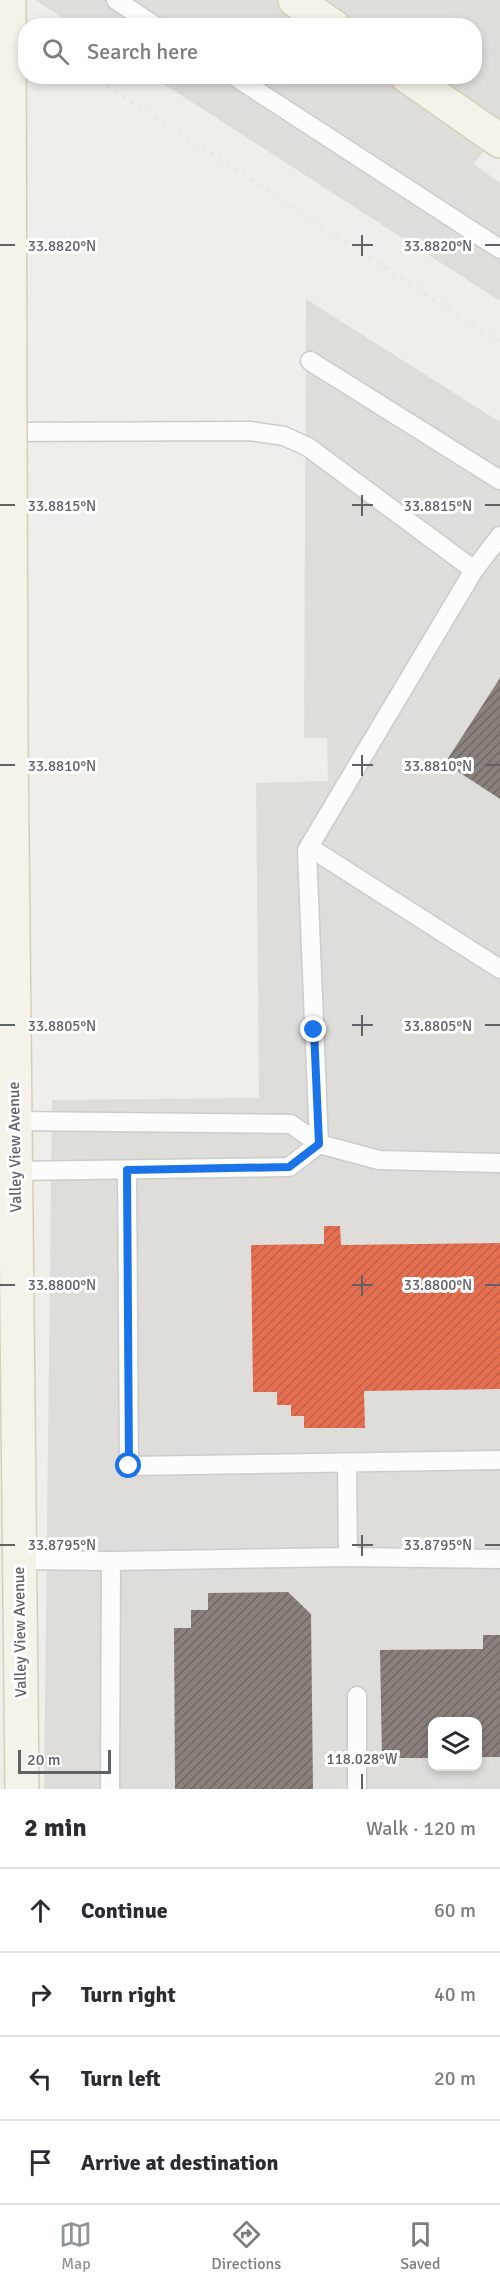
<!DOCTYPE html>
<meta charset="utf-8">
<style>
:root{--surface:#fff;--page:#f2f2f3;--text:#2b2b33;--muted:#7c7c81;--line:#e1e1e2;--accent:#919496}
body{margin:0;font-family:Signika,sans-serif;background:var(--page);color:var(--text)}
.controls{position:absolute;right:18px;bottom:18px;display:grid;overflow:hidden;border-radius:12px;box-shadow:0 3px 9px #0003}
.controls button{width:54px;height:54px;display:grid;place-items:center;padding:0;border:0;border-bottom:2px solid var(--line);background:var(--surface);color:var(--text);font:30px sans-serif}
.scale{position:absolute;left:18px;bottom:15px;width:93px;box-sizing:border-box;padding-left:6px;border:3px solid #5f6368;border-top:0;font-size:16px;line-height:21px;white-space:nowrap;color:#5f6368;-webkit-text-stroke:4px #fff;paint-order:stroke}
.stop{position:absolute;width:18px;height:18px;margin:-14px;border:4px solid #1a73e8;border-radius:50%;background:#fff}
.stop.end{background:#1a73e8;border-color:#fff;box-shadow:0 2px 6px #0008}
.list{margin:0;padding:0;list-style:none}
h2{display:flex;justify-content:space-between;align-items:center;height:78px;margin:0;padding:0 24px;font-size:26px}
h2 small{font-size:20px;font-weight:400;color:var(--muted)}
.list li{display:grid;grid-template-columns:39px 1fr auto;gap:18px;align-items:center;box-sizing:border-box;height:84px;padding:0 24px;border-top:2px solid var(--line)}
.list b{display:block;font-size:22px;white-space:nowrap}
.list em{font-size:20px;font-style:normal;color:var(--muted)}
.icon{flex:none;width:33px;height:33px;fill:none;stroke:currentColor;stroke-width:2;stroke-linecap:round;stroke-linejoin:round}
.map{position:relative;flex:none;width:500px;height:1789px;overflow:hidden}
.search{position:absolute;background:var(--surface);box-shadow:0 3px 9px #0003;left:18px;right:18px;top:18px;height:66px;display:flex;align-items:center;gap:15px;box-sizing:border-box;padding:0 21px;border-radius:24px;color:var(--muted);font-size:22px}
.sheet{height:414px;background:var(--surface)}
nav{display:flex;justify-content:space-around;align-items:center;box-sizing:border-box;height:84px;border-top:2px solid var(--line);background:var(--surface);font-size:16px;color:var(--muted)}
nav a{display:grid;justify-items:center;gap:3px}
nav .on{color:var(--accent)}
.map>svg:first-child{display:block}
</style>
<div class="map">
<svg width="500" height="1789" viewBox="0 0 500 1789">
<defs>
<pattern id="shops-hatch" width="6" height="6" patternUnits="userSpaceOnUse" patternTransform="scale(1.5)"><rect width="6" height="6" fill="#e76f51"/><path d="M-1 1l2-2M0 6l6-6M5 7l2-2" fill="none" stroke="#be5f47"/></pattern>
<pattern id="industry-hatch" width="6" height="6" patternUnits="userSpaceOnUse" patternTransform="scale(1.5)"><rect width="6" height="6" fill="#8a817c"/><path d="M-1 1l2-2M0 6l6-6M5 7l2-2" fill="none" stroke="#6e6865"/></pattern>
</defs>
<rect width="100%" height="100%" fill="#efeeea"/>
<!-- industrial -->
<g fill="#dfddda" fill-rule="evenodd">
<path d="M35 0H500V129L474 164 500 183V301L153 77 474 76V26L74 25Z"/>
<path d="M306 299 500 422V1789H44L52 1100 259 1098 256 783 328 781 327 738H304ZM432 1722H478V1766H432Z"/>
</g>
<!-- shops -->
<path fill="url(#shops-hatch)" d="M324 1226H340L341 1245 500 1243V1389L364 1391 365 1428H304V1416H291V1405H277V1392H253L251 1245 324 1244Z"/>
<!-- industry -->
<g fill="url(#industry-hatch)">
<path d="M500 678V799L445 763Z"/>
<path d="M288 1592 311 1614 313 1789H175L174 1628H191V1610H208V1593Z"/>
<path d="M483 1635H500V1757H478V1722H432V1758H382L380 1650 483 1649Z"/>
</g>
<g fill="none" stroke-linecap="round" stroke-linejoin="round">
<!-- lane casing -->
<g stroke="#cbcccc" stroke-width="21">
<g id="lane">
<path d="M116 0 155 26"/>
<path d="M234 76 500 249"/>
<path d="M310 361 500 480"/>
<path d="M3 432 250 431 284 436 308 447 474 570 307 850 319 1144"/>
<path d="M474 570 500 536"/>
<path d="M309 847 500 969"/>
<path d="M15 1121 291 1124 319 1144 379 1160 500 1163"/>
<path d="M127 1170 129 1466 500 1460"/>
<path d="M16 1171 289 1167 319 1144"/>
<path d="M347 1463 348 1557"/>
<path d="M19 1560 111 1561 348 1557 500 1559"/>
<path d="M357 1696V1789"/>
<path d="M110 1789 111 1561"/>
</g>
</g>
<!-- primary casing -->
<g stroke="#d7ceb8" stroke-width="36">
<g id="primary">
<path d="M295 0 333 26"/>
<path d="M407 76 500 141"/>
<path d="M10 443 11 740 22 1789"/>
</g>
</g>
<!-- lane -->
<use href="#lane" stroke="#fdfcfc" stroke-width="18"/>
<!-- primary -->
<use href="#primary" stroke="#f4f2e9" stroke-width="33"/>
<!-- rail -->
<g stroke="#e4e4e4" stroke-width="4.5" stroke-dasharray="1.5 8" stroke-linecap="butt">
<path d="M0 18 26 34"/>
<path d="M91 76 500 342"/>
</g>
<!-- primary-bridge casing -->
<g stroke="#d7ceb8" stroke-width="36" stroke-linecap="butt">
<path id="primary-bridge" d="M9 0 10 443"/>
</g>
<!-- primary-bridge -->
<use href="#primary-bridge" stroke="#f4f2e9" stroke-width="33"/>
</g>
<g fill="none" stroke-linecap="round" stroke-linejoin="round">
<!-- route -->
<path stroke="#1a73e8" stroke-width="8" d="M129 1466 127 1170 289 1167 319 1144 314 1030"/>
</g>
<!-- ticks -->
<path fill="none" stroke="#5f6368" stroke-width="2" d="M362 235V256M0 245H15M352 245H373M485 245H500M362 495V516M0 505H15M352 505H373M485 505H500M362 755V776M0 765H15M352 765H373M485 765H500M362 1015V1036M0 1025H15M352 1025H373M485 1025H500M362 1275V1296M0 1285H15M352 1285H373M485 1285H500M362 1535V1556M0 1545H15M352 1545H373M485 1545H500M362 1774V1789"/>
<g text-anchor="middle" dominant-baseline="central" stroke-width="6" stroke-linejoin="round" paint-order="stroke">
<!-- street labels -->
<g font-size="16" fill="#5f6368" stroke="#fff">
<text transform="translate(15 1147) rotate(-91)">Valley View Avenue</text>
<text transform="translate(20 1632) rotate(-91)">Valley View Avenue</text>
</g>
</g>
<g font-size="15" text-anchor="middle" fill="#5f6368" stroke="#fff" stroke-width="6" stroke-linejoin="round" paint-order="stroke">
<text x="62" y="251">33.8820°N</text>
<text x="438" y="251">33.8820°N</text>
<text x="62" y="511">33.8815°N</text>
<text x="438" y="511">33.8815°N</text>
<text x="62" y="771">33.8810°N</text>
<text x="438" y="771">33.8810°N</text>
<text x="62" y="1031">33.8805°N</text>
<text x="438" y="1031">33.8805°N</text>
<text x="62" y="1290">33.8800°N</text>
<text x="438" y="1290">33.8800°N</text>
<text x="62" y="1550">33.8795°N</text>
<text x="438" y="1550">33.8795°N</text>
<text x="362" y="1764">118.028°W</text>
</g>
</svg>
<div class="controls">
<button><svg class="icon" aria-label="layers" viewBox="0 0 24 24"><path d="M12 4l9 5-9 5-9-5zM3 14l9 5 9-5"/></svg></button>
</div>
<div class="scale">20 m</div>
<div class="stop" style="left:129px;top:1466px"></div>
<div class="stop end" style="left:314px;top:1030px"></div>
<div class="search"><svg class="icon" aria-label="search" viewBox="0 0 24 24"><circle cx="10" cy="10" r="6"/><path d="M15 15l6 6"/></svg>Search here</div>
</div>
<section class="sheet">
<h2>2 min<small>Walk · 120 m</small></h2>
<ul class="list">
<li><svg class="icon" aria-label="ahead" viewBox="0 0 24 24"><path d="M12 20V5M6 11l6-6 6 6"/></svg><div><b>Continue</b></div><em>60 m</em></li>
<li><svg class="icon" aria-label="right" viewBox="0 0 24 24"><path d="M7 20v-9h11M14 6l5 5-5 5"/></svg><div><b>Turn right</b></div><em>40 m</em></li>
<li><svg class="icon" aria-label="left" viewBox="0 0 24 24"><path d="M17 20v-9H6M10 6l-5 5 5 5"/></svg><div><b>Turn left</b></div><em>20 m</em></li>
<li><svg class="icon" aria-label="arrive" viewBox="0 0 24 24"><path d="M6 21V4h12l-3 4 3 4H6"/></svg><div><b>Arrive at destination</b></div></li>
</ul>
</section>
<nav>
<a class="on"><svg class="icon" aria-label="map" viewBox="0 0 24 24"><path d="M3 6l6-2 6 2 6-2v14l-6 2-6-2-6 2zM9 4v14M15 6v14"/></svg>Map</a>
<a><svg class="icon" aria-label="directions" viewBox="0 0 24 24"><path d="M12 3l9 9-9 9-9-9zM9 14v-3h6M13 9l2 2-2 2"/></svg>Directions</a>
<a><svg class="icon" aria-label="saved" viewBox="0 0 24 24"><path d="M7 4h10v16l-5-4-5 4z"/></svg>Saved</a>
</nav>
